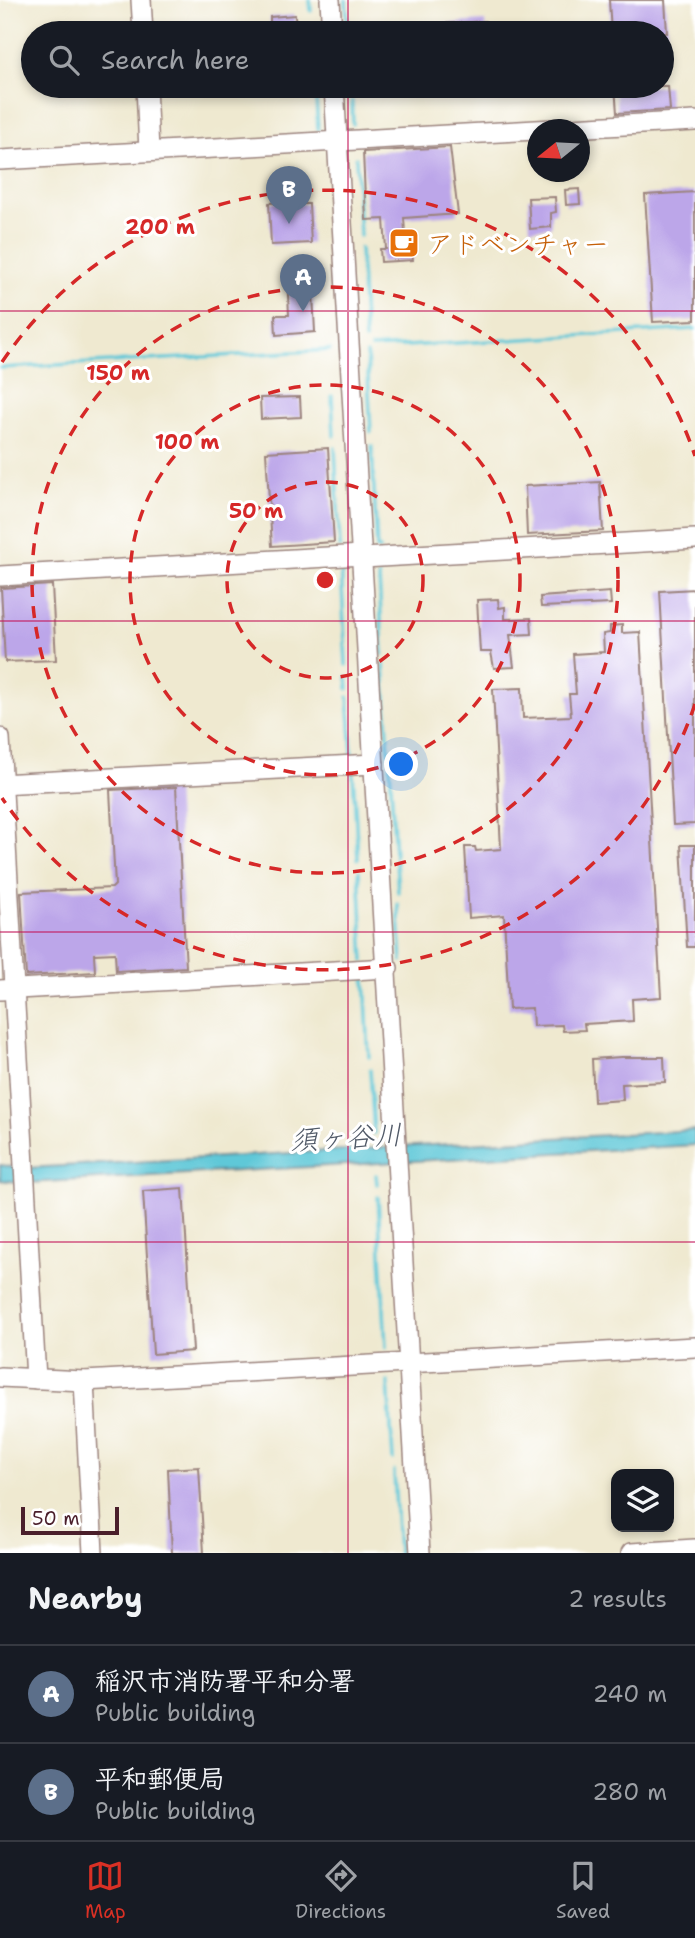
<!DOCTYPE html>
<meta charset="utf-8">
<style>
:root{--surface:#171b24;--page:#242831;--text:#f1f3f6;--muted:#9ea1a6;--line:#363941;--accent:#d93025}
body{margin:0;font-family:"Shantell Sans","Klee One",sans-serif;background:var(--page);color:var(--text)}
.controls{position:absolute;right:21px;bottom:21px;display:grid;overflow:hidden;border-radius:14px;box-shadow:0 4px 10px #0003}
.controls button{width:63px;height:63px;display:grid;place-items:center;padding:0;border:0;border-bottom:2px solid var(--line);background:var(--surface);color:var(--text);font:35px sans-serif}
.compass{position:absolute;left:527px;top:119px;width:63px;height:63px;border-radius:50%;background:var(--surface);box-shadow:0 4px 10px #0003;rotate:252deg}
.scale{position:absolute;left:21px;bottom:18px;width:98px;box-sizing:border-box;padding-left:7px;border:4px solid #4a1f2b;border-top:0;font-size:19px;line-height:24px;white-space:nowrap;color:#4a1f2b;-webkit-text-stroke:5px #fff;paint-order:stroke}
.you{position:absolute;left:402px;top:765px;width:24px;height:24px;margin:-18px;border:5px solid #fff;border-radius:50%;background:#1a73e8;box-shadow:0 0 0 10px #1a73e833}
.badge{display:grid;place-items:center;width:46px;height:46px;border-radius:50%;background:var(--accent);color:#fff;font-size:23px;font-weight:700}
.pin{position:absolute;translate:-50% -58px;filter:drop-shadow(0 2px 4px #0008)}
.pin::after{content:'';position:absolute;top:37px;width:24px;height:21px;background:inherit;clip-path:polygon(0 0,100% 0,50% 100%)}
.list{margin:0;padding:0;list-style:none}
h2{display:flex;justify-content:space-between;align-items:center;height:91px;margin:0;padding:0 28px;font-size:30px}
h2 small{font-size:23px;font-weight:400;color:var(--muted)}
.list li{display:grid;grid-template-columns:46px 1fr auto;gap:21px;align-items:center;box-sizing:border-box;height:98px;padding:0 28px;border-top:2px solid var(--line)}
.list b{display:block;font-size:26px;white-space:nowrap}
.list p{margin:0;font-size:23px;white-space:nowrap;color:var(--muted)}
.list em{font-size:23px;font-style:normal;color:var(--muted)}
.icon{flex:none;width:38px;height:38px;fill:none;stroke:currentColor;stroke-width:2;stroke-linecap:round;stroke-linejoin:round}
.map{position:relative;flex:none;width:695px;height:1553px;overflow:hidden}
.search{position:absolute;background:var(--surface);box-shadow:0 4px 10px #0003;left:21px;right:21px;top:21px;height:77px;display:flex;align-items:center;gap:18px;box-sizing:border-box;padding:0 24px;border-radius:38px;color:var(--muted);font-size:26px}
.sheet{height:287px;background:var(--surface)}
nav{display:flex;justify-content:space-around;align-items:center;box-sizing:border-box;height:98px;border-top:2px solid var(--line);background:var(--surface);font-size:19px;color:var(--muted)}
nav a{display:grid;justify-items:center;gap:4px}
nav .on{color:var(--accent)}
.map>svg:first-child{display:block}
</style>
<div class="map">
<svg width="695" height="1553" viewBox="0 0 695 1553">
<rect width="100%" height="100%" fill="#fff"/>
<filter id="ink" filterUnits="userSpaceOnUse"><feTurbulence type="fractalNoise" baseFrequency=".0143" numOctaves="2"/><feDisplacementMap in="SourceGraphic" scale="14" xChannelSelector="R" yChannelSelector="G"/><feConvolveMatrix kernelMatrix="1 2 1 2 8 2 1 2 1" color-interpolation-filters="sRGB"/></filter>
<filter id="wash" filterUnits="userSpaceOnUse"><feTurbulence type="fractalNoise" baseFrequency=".00686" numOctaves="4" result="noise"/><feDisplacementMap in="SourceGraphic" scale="28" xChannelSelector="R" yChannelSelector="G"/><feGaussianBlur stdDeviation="1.57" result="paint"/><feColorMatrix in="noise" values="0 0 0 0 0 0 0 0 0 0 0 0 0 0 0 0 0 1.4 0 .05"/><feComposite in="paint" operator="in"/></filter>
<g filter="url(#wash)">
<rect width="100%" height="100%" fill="#efe9d0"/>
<!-- water -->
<path fill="#5ec8d8" stroke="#547482" stroke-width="2" d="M695 1130V1145L27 1183 0 1180V1165L27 1168Z"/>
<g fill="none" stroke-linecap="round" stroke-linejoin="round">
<!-- stream -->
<g stroke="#5ec8d8" stroke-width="3.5">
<path d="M310 0 311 11"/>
<path d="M346 0 348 33"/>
<path d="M312 29V33"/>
<path d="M315 86 318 129"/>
<path d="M351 86V92"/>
<path d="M352 101 353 124"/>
<path d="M356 158 360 236"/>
<path d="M360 248 365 340"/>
<path d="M371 348 695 329"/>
<path d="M367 354 371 432"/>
<path d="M0 368 330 350"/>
<path d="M332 396 334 436"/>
<path d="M372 446 377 549H380"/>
<path d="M335 448 340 547"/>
<path d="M341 566 346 665"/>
<path d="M379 577 383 654"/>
<path d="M384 664 389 755"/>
<path d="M347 677 348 689"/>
<path d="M348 697 352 753"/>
<path d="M390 766 395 856"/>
<path d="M353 773 358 859"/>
<path d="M396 861 398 892"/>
<path d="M359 871 364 961"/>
<path d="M398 904 402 961"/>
<path d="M365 977 369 1057"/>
<path d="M370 1070 374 1134"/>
<path d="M376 1175 377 1184"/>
<path d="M378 1197 386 1348"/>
<path d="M388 1382 393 1459"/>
<path d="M394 1471 398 1553"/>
</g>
</g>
<g id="blocks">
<!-- building -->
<g fill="#bca6e9">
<path d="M609 0H665L667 33H611Z"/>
<path d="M295 15 296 29 270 32V17Z"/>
<path d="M485 21 486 33H427L426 25Z"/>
<path d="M615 86H668L670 110 617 113Z"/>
<path d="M450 147 458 214 404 218 406 247H412L413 260 381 262 380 249H386L384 219 366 220 363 152Z"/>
<path d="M579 189 580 204 566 205 565 190Z"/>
<path d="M695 192V320L653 322 645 195Z"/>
<path d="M555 197 556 212 551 213V227L530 229 528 198Z"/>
<path d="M299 201V204H309L311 243 271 245 269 203Z"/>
<path d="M312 274 315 332 276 335 275 315H289L287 275Z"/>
<path d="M300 397 301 417 261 419 260 398Z"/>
<path d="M328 448 334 542 272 546 266 452Z"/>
<path d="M600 482 603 531 527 535 525 486Z"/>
<path d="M52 585 56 660 5 662 1 588Z"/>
<path d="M695 589V824L673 825 660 591Z"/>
<path d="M610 592 611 604 541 607 540 597Z"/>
<path d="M498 599 499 608 505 607V619L531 618 532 634 510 635 514 667 494 668 491 652H480L477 600Z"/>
<path d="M622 625V633L640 632 661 997 632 999 633 1021 584 1024 585 1030 563 1031 562 1025 533 1026 532 1008 509 1009 504 915 469 918 465 847H475L476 851 501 849 493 689 522 688 523 718 571 716 569 694H576L573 654 604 652 603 634 610 633V626Z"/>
<path d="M176 787 186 967 116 971 115 953 94 954 95 972 26 976 21 892 112 888 115 885 110 790Z"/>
<path d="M681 845H695V947H687Z"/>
<path d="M621 1057H664L665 1082 622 1084 623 1100 594 1102 592 1059Z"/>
<path d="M183 1188 193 1351 153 1354 143 1191Z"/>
<path d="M199 1467 204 1553H172L168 1469Z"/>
</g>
</g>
</g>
<g filter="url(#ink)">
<use href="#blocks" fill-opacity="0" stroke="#9c847e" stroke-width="2"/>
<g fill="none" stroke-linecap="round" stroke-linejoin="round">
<!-- minor casing -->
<g stroke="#9c847e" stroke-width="22">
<g id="minor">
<path d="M141 0 143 33"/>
<path d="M330 0 332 33"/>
<path d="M146 86 149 151"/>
<path d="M334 86 420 1553"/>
<path d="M0 160 695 121"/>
<path d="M363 558 695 539"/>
<path d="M0 576 362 555"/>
<path d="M0 738 36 1379"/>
<path d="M0 784 374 764"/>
<path d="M0 990 388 968"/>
<path d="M0 1377 84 1381 695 1347"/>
<path d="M84 1381 93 1553"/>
<path d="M631 1553 695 1549"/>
</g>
</g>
<!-- minor -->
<use href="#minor" stroke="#fff" stroke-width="19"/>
</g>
</g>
<!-- grid -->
<path fill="none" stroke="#c2185b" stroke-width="2" stroke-opacity="0.55" d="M348 0V33M348 86V1553M0 311H695M0 621H695M0 932H695M0 1242H695"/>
<!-- distance rings -->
<g fill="none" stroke="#d62828" stroke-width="3.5" stroke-dasharray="12 9">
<circle cx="325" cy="580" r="98"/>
<circle cx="325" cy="580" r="195"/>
<circle cx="325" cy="580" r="293"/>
<path d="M695 704A390 390 0 0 1 2 798M2 362A390 390 0 0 1 695 456"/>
</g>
<!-- icons -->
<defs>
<g id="cafe-square" transform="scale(1.575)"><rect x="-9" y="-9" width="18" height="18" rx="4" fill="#e8710a" stroke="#fff"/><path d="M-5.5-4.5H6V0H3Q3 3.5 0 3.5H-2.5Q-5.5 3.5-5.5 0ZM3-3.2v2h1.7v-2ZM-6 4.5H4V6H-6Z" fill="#fff"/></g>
</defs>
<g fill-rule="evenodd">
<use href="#cafe-square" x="404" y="243"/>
</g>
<g text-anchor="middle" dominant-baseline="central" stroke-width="6" stroke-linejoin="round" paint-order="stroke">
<!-- food labels -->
<g font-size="26" fill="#c56008" stroke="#fff" text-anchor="start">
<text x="427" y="243">アドベンチャー</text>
</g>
<!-- water labels -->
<g font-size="28" font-style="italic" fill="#515a68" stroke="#fff">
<text transform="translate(346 1137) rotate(-3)">須ヶ谷川</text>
</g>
</g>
<circle cx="325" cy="580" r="10" fill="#d62828" stroke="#fff" stroke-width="3.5"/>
<g font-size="21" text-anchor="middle" font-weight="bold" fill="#d62828" stroke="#fff" stroke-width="6" stroke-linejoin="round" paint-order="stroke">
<text x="160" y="234">200 m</text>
<text x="118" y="380">150 m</text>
<text x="187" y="449">100 m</text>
<text x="256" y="518">50 m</text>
</g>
</svg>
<div class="controls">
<button><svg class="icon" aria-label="layers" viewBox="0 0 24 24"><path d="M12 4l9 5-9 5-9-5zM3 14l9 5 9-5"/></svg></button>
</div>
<svg class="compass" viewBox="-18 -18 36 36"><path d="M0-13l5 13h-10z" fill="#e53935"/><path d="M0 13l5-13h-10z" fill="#9ea1a6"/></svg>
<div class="scale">50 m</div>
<div class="you"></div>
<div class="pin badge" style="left:303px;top:312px;background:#5c6f8a">A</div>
<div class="pin badge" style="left:289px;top:224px;background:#5c6f8a">B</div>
<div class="search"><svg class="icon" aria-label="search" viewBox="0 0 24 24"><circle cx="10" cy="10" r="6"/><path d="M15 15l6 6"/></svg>Search here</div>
</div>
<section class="sheet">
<h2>Nearby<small>2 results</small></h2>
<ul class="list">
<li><span class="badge" style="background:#5c6f8a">A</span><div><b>稲沢市消防署平和分署</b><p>Public building</p></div><em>240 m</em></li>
<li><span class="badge" style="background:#5c6f8a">B</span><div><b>平和郵便局</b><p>Public building</p></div><em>280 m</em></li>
</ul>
</section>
<nav>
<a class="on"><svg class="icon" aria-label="map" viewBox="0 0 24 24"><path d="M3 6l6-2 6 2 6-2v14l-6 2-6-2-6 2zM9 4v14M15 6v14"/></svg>Map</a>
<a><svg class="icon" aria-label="directions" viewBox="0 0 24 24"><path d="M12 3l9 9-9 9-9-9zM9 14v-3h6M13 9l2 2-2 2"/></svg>Directions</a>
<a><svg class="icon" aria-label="saved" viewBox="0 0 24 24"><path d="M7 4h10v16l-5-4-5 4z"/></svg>Saved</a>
</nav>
